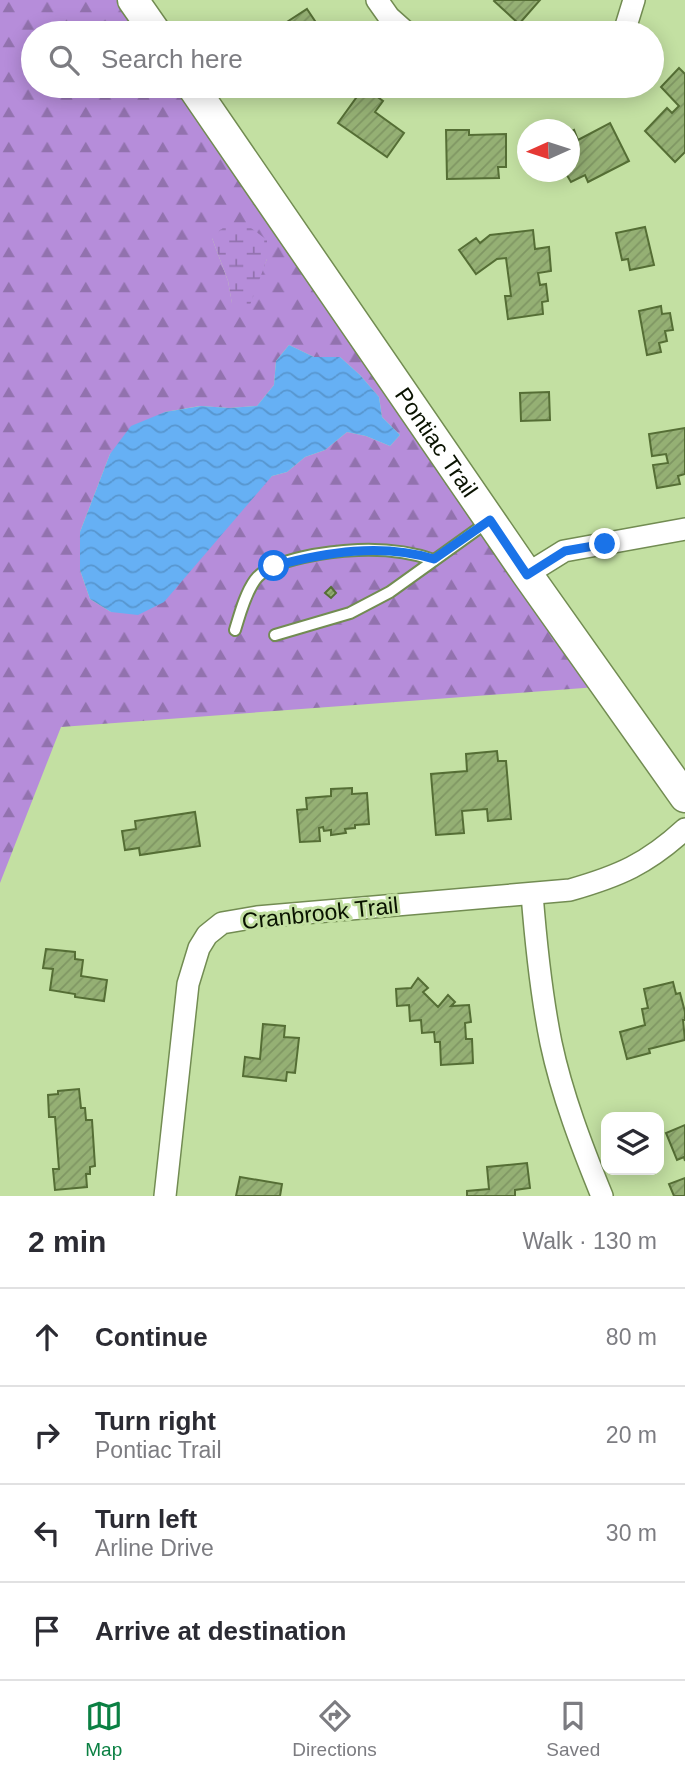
<!DOCTYPE html>
<meta charset="utf-8">
<style>
:root{--surface:#fff;--page:#f2f2f3;--text:#2b2b33;--muted:#7c7c81;--line:#e1e1e2;--accent:#0b8043}
body{margin:0;font-family:Arial,sans-serif;background:var(--page);color:var(--text)}
.controls{position:absolute;right:21px;bottom:21px;display:grid;overflow:hidden;border-radius:14px;box-shadow:0 4px 18px #0003}
.controls button{width:63px;height:63px;display:grid;place-items:center;padding:0;border:0;border-bottom:2px solid var(--line);background:var(--surface);color:var(--text);font:35px sans-serif}
.compass{position:absolute;left:517px;top:119px;width:63px;height:63px;border-radius:50%;background:var(--surface);box-shadow:0 4px 18px #0003;rotate:267deg}
.stop{position:absolute;width:21px;height:21px;margin:-16px;border:5px solid #1a73e8;border-radius:50%;background:#fff}
.stop.end{background:#1a73e8;border-color:#fff;box-shadow:0 2px 7px #0008}
.list{margin:0;padding:0;list-style:none}
h2{display:flex;justify-content:space-between;align-items:center;height:91px;margin:0;padding:0 28px;font-size:30px}
h2 small{font-size:23px;font-weight:400;color:var(--muted)}
.list li{display:grid;grid-template-columns:46px 1fr auto;gap:21px;align-items:center;box-sizing:border-box;height:98px;padding:0 28px;border-top:2px solid var(--line)}
.list b{display:block;font-size:26px;white-space:nowrap}
.list p{margin:0;font-size:23px;white-space:nowrap;color:var(--muted)}
.list em{font-size:23px;font-style:normal;color:var(--muted)}
.icon{flex:none;width:38px;height:38px;fill:none;stroke:currentColor;stroke-width:2;stroke-linecap:round;stroke-linejoin:round}
.map{position:relative;flex:none;width:685px;height:1196px;overflow:hidden}
.search{position:absolute;background:var(--surface);box-shadow:0 4px 18px #0003;left:21px;right:21px;top:21px;height:77px;display:flex;align-items:center;gap:18px;box-sizing:border-box;padding:0 24px;border-radius:38px;color:var(--muted);font-size:26px}
.sheet{height:483px;background:var(--surface)}
nav{display:flex;justify-content:space-around;align-items:center;box-sizing:border-box;height:98px;border-top:2px solid var(--line);background:var(--surface);font-size:19px;color:var(--muted)}
nav a{display:grid;justify-items:center;gap:4px}
nav .on{color:var(--accent)}
.map>svg:first-child{display:block}
</style>
<div class="map">
<svg width="685" height="1196" viewBox="0 0 685 1196">
<defs>
<pattern id="forest-firs" width="22" height="20" patternUnits="userSpaceOnUse" patternTransform="scale(1.75)"><rect width="22" height="20" fill="#b68dda"/><path d="M5 1l3.5 6h-7zM16 11l3.5 6h-7z" fill="#9272ae"/></pattern>
<pattern id="wetland-marsh" width="20" height="14" patternUnits="userSpaceOnUse" patternTransform="scale(1.75)"><rect width="20" height="14" fill="#b68dda"/><path d="M1 5h8M5 5V1M11 12h8M15 12V8" fill="none" stroke="#9272ae"/></pattern>
<pattern id="water-waves" width="16" height="10" patternUnits="userSpaceOnUse" patternTransform="scale(1.75)"><rect width="16" height="10" fill="#66b0f4"/><path d="M0 5q4-4 8 0t8 0" fill="none" stroke="#5796cf"/></pattern>
<pattern id="building-hatch" width="6" height="6" patternUnits="userSpaceOnUse" patternTransform="scale(1.75)"><rect width="6" height="6" fill="#95b074"/><path d="M-1 1l2-2M0 6l6-6M5 7l2-2" fill="none" stroke="#7f9663"/></pattern>
</defs>
<rect width="100%" height="100%" fill="#c3e0a2"/>
<!-- forest -->
<path fill="url(#forest-firs)" fill-rule="evenodd" d="M0 0H121L144 33H33V86H180L597 687 61 727 0 883ZM212 238 267 259 256 284 232 303 228 281ZM289 345 314 357H340L360 375 379 397 382 417 400 435 390 446 366 436 347 432 325 450 305 457 287 472 272 476 111 612 90 599 80 570V532L110 454 165 412 200 406 229 408 257 406 274 385 276 361Z"/>
<!-- wetland -->
<path fill="url(#wetland-marsh)" d="M227 224 247 225 267 240V259L250 305 232 304 228 281 212 238Z"/>
<!-- water -->
<path fill="url(#water-waves)" d="M289 345 314 357H340L360 375 379 397 382 417 400 435 390 446 366 436 347 432 325 450 305 457 287 472 272 476 164 602 138 615 111 612 90 599 80 570V532L110 454 131 426 165 412 201 406 229 408 257 406 274 385 276 361Z"/>
<!-- building -->
<g fill="url(#building-hatch)" stroke="#556e35" stroke-width="2">
<path d="M495 0H540L519 24 494 1Z"/>
<path d="M307 9 319 27 310 33H274L273 31Z"/>
<path d="M679 68 685 74V152L675 162 645 131 667 108 672 113 679 106 661 87Z"/>
<path d="M364 87 383 101 375 112 404 133 387 157 338 123Z"/>
<path d="M610 123 629 161 588 182 585 175 571 182 565 172H570V132L574 130 578 140Z"/>
<path d="M446 130H469V135L506 134V167H498L499 178 447 179Z"/>
<path d="M645 227 654 265 630 270 628 259 622 260 616 233Z"/>
<path d="M533 230 535 249 549 247 551 271 538 273 540 285 546 284 548 301 542 302 543 314 508 319 505 296H511L506 258 497 259 476 274 459 250 476 238 480 243 490 235Z"/>
<path d="M661 306 662 314 670 313 673 330 665 331 667 341 659 343 661 352 647 355 639 311Z"/>
<path d="M549 392 550 420 521 421 520 393Z"/>
<path d="M685 428V474L678 476 680 484 657 488 653 465 668 463 666 454 652 456 649 434Z"/>
<path d="M331 587 336 593 331 598 325 593Z"/>
<path d="M497 751 498 761H506L511 819 488 821 487 809 462 811 464 833 436 835 431 774 467 771 466 754Z"/>
<path d="M352 788V794L367 793 369 824 355 825V828L345 829 346 833 331 835V830L324 831 323 827 319 828 320 841 300 842 297 810 307 809 306 798 331 796V789Z"/>
<path d="M195 812 200 846 140 855 139 848 125 850 122 831 136 829 135 821Z"/>
<path d="M46 949 75 952V959L83 960 81 976 107 980 104 1001 75 997V994L50 990 53 969 43 968Z"/>
<path d="M418 978 428 988 423 992 438 1007 448 995 455 1002 451 1006 469 1005 471 1022 465 1023 466 1039H472L473 1063 441 1065 440 1042H435L434 1032 422 1033 421 1020 410 1021 409 1005 397 1006 396 989 411 988Z"/>
<path d="M673 982 676 994 680 993 685 1012V1020H683L685 1040 649 1049 650 1053 627 1059 620 1032 645 1025 642 1009 648 1008 644 989Z"/>
<path d="M263 1024 285 1026 284 1037 299 1038 295 1073 287 1072 286 1081 243 1076 245 1057 260 1059Z"/>
<path d="M79 1089 81 1108H85L86 1120H92L95 1166 90 1167V1174H86L87 1187 55 1190 53 1169H59L55 1117H49L48 1095 58 1094V1091Z"/>
<path d="M685 1125V1161L684 1157 677 1160 666 1133Z"/>
<path d="M527 1163 530 1188 515 1190V1196H467V1191L489 1189 487 1167Z"/>
<path d="M240 1177 282 1184 280 1196H236Z"/>
<path d="M685 1178V1196H674L669 1184Z"/>
</g>
<g fill="none" stroke-linecap="round" stroke-linejoin="round">
<!-- lane casing -->
<g stroke="#728c52" stroke-width="14">
<g id="lane">
<path d="M235 630C240 614 245 594 255 580 271 558 333 551 358 550 383 549 411 552 434 560"/>
<path d="M275 635 350 613 390 592 489 521"/>
</g>
</g>
<!-- street casing -->
<g stroke="#728c52" stroke-width="24">
<g id="street">
<path d="M377 0 389 17 407 33"/>
<path d="M621 33 626 26 634 0"/>
<path d="M527 574 564 551 685 529"/>
<path d="M532 894C536 944 541 994 551 1043 562 1095 582 1147 602 1196"/>
<path d="M165 1196 188 984 199 948 207 935 222 923 257 917 570 890C619 876 647 864 685 829"/>
</g>
</g>
<!-- secondary casing -->
<g stroke="#728c52" stroke-width="33">
<g id="secondary">
<path d="M133 0 156 33"/>
<path id="s1" d="M192 86 527 574 685 797"/>
</g>
</g>
<!-- lane -->
<use href="#lane" stroke="#fff" stroke-width="10"/>
<!-- street -->
<use href="#street" stroke="#fff" stroke-width="21"/>
<!-- secondary -->
<use href="#secondary" stroke="#fff" stroke-width="30"/>
</g>
<g fill="none" stroke-linecap="round" stroke-linejoin="round">
<!-- route -->
<path stroke="#1a73e8" stroke-width="9" d="M274 566C327 552 381 543 434 559L490 520 527 575 565 551 605 544"/>
</g>
<g text-anchor="middle" dominant-baseline="central" stroke-width="6" stroke-linejoin="round" paint-order="stroke">
<!-- street labels -->
<g font-size="23" fill="#091200" stroke="#c3e0a2">
<text stroke="none"><textPath href="#s1" startOffset="432">Pontiac Trail</textPath></text>
<text transform="translate(320 913) rotate(-6)">Cranbrook Trail</text>
</g>
</g>
</svg>
<div class="controls">
<button><svg class="icon" aria-label="layers" viewBox="0 0 24 24"><path d="M12 4l9 5-9 5-9-5zM3 14l9 5 9-5"/></svg></button>
</div>
<svg class="compass" viewBox="-18 -18 36 36"><path d="M0-13l5 13h-10z" fill="#e53935"/><path d="M0 13l5-13h-10z" fill="#7c7c81"/></svg>
<div class="stop" style="left:274px;top:566px"></div>
<div class="stop end" style="left:605px;top:544px"></div>
<div class="search"><svg class="icon" aria-label="search" viewBox="0 0 24 24"><circle cx="10" cy="10" r="6"/><path d="M15 15l6 6"/></svg>Search here</div>
</div>
<section class="sheet">
<h2>2 min<small>Walk · 130 m</small></h2>
<ul class="list">
<li><svg class="icon" aria-label="ahead" viewBox="0 0 24 24"><path d="M12 20V5M6 11l6-6 6 6"/></svg><div><b>Continue</b></div><em>80 m</em></li>
<li><svg class="icon" aria-label="right" viewBox="0 0 24 24"><path d="M7 20v-9h11M14 6l5 5-5 5"/></svg><div><b>Turn right</b><p>Pontiac Trail</p></div><em>20 m</em></li>
<li><svg class="icon" aria-label="left" viewBox="0 0 24 24"><path d="M17 20v-9H6M10 6l-5 5 5 5"/></svg><div><b>Turn left</b><p>Arline Drive</p></div><em>30 m</em></li>
<li><svg class="icon" aria-label="arrive" viewBox="0 0 24 24"><path d="M6 21V4h12l-3 4 3 4H6"/></svg><div><b>Arrive at destination</b></div></li>
</ul>
</section>
<nav>
<a class="on"><svg class="icon" aria-label="map" viewBox="0 0 24 24"><path d="M3 6l6-2 6 2 6-2v14l-6 2-6-2-6 2zM9 4v14M15 6v14"/></svg>Map</a>
<a><svg class="icon" aria-label="directions" viewBox="0 0 24 24"><path d="M12 3l9 9-9 9-9-9zM9 14v-3h6M13 9l2 2-2 2"/></svg>Directions</a>
<a><svg class="icon" aria-label="saved" viewBox="0 0 24 24"><path d="M7 4h10v16l-5-4-5 4z"/></svg>Saved</a>
</nav>
